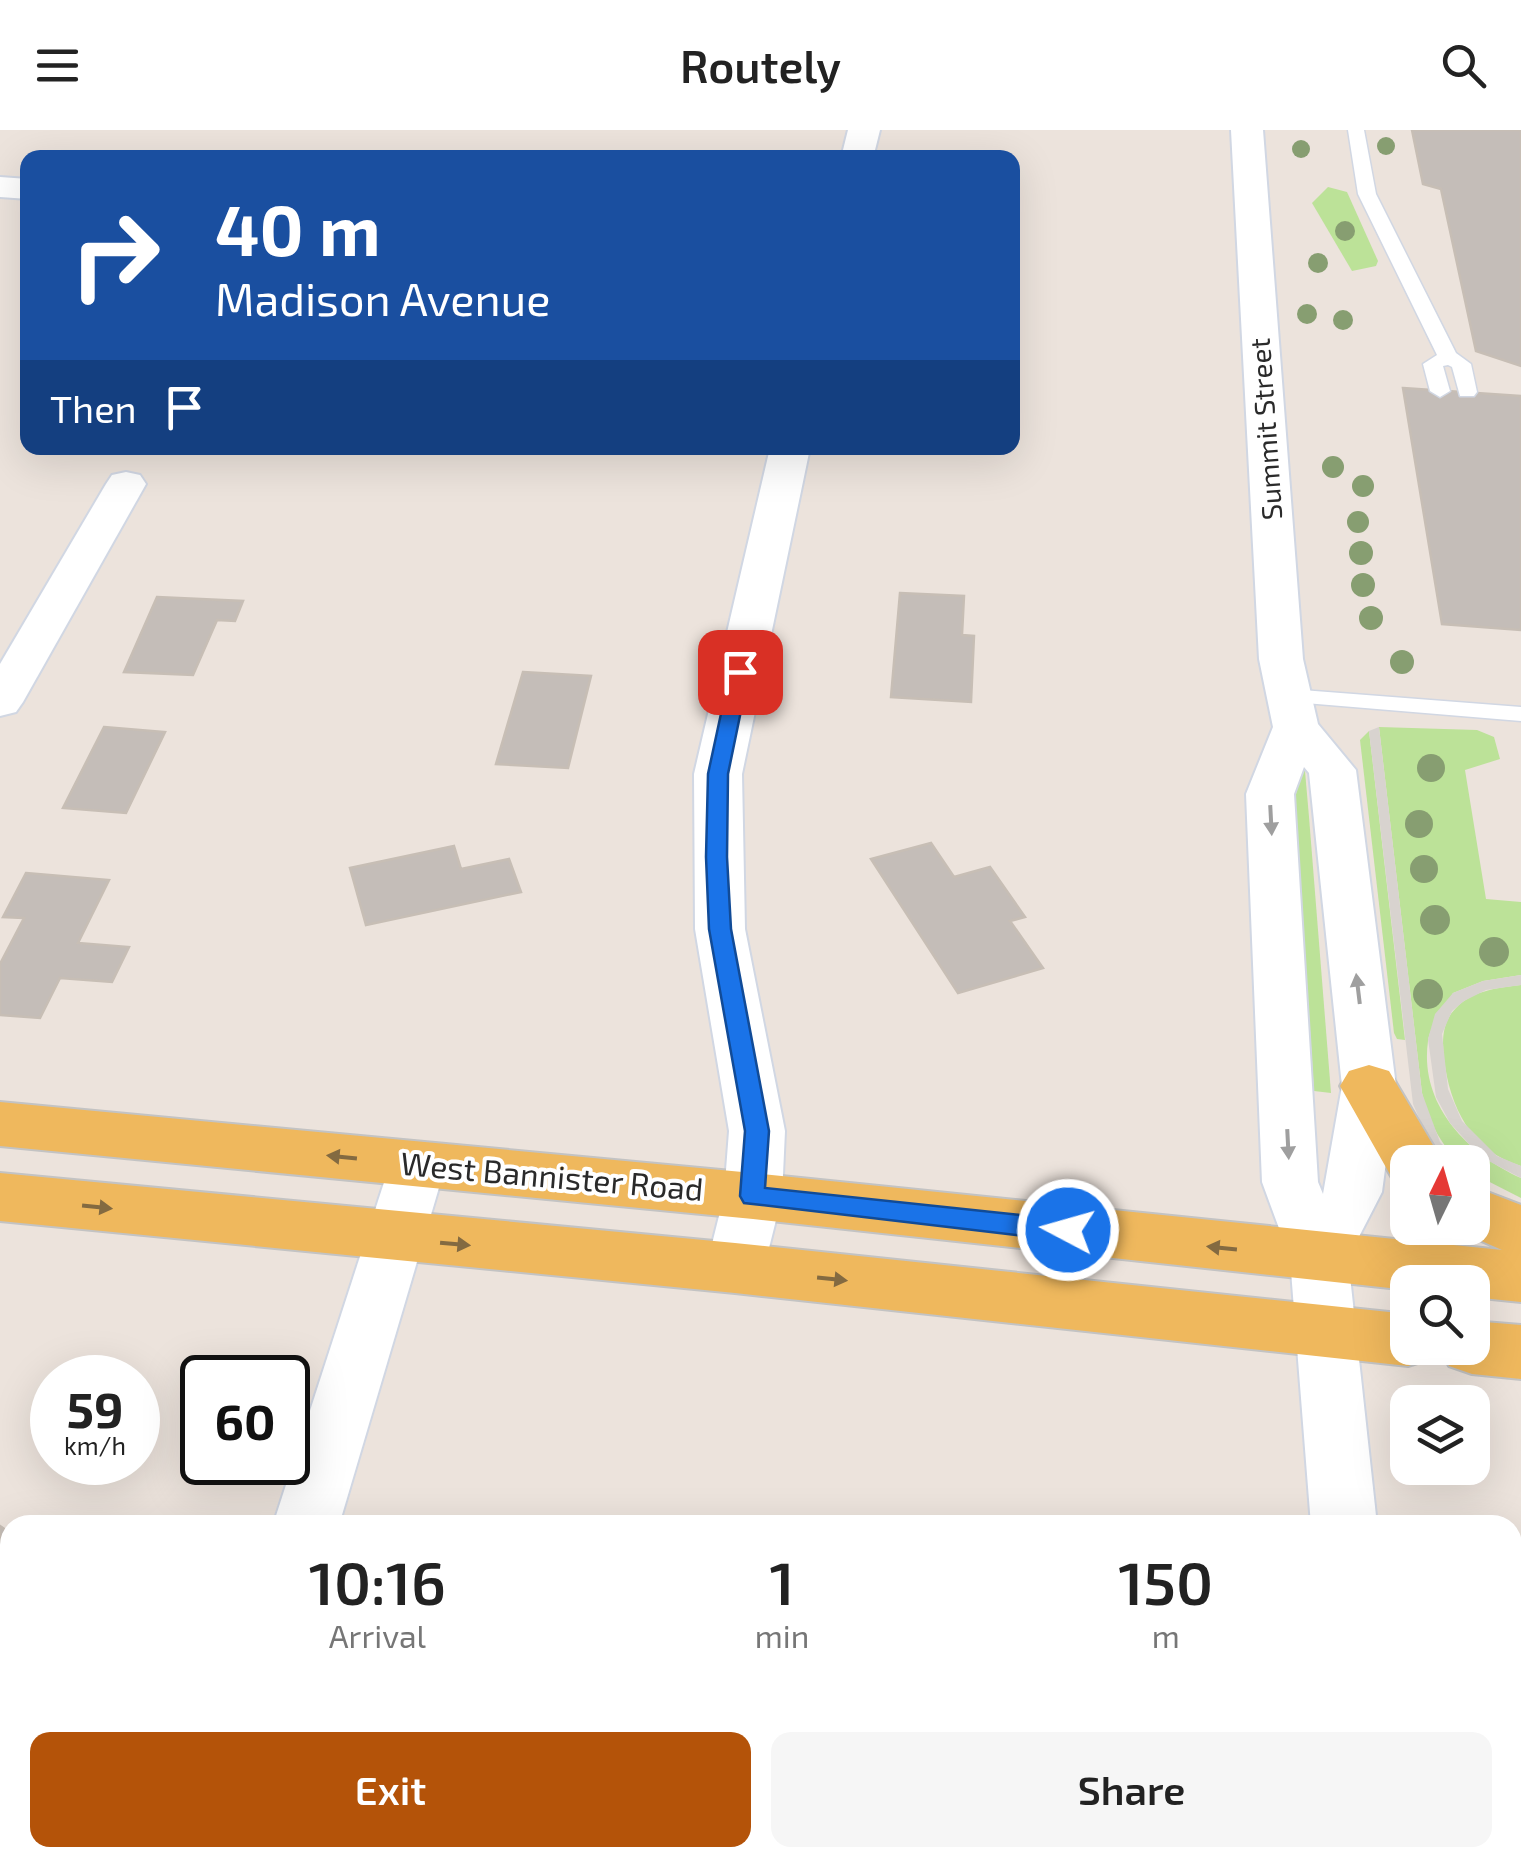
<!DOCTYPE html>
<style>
body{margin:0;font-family:"Exo 2",sans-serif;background:#f6f6f6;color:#222;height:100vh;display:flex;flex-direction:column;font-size:38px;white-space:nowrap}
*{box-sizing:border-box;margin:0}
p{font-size:32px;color:#767676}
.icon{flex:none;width:55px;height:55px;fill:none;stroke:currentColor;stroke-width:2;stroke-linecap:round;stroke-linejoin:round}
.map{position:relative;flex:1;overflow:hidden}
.panel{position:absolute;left:0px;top:1385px;width:1522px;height:352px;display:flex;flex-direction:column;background:#fff;border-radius:30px 30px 0 0;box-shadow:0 10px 40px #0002}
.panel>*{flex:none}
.top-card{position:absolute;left:20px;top:20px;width:1000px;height:305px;border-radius:20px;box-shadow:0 10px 40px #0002;background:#1a4fa0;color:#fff;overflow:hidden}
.needle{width:65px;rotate:5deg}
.controls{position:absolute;left:1390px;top:1015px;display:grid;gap:20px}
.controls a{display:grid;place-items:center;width:100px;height:100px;border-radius:20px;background:#fff;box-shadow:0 10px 40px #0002;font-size:50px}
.speed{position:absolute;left:30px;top:1225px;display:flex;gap:20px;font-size:50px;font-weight:700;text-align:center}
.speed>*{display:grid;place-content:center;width:130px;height:130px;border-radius:50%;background:#fff;box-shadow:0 10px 40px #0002;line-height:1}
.speed small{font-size:25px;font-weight:400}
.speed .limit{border:5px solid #111;border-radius:15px;background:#fff;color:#111}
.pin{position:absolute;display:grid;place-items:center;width:85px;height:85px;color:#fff;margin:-42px;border-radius:20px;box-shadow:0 5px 15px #0006}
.me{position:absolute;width:110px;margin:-55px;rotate:276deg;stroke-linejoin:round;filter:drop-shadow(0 0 8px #0008)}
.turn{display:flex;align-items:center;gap:35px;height:210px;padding:0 30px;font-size:45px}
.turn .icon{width:130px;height:130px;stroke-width:2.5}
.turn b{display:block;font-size:70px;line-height:85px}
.then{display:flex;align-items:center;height:95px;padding:0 30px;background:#0003;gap:20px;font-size:38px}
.eta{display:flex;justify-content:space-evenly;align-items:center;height:170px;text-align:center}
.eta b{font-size:60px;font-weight:600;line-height:70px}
.primary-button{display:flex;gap:20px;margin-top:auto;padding:20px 30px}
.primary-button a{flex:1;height:115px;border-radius:20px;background:#b45309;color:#fff;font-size:40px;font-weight:600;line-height:115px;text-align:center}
.primary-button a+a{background:#f6f6f6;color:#222}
header{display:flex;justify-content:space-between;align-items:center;height:130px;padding:0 30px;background:#fff;font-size:45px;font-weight:600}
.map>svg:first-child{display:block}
.green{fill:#bce298}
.plaza{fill:#d8d3cf}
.building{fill:#c4bdb8;stroke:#c7beb5;stroke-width:2.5}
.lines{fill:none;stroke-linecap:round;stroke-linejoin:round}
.lane-casing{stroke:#d1d7e3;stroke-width:3}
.street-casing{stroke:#d1d7e3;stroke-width:4}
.primary-casing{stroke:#c3c3c3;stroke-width:4}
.lane{fill:#fff;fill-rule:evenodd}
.street{fill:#fff;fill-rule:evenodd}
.primary{fill:#efb85d;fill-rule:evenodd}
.tree{fill:#879e71}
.oneway{fill:#9f9f9f}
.oneway2{fill:#836a41}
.route{fill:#1a73e8;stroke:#114b97;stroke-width:2.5}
.labels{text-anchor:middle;stroke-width:8;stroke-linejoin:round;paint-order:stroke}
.far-street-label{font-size:28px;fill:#2a2a2a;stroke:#fff}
.street-label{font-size:32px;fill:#2a2a2a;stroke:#fff}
</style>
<header><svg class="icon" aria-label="menu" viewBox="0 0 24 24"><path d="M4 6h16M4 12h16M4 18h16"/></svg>Routely<svg class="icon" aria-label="search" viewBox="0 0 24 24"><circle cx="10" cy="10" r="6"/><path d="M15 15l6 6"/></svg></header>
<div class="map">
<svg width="1521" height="1737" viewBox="0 0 1521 1737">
<rect width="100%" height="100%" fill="#ece3dc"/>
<g class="green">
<path d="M1328 57 1347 62 1378 131 1376 136 1352 141 1312 73Z"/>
<path d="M1379 597 1477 600 1494 607 1500 629 1465 640 1486 769 1521 772V845L1483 851 1453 863C1445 876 1430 896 1428 911 1419 975 1468 1024 1521 1048V1068L1474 1044 1472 1032H1459C1439 1012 1429 991 1422 963Z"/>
<path d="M1369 601 1405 910 1397 909 1394 903 1360 610Z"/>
<path d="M1301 638 1305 641 1309 687 1331 963 1314 961 1295 669Z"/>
<path d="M1521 855V1036C1471 1021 1450 977 1444 929 1442 910 1442 892 1456 878 1473 860 1498 858 1521 855Z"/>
</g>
<g class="plaza">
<path d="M1379 597 1422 963 1440 1012 1459 1032H1443L1434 1023 1413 974 1369 601Z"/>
<path d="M1521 845V855L1486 860 1464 871 1452 881 1442 904 1448 959 1462 991 1497 1026 1521 1036V1048L1481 1027 1450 993 1436 967 1428 909 1435 884 1453 863 1483 851Z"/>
</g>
<g class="building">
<path d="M1412 0H1521V236L1476 221 1441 59 1423 54Z"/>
<path d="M1403 258 1521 266V500L1442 494Z"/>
<path d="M900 463 964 466 962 505 974 506 971 572 891 567Z"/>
<path d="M157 467 243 471 235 491 217 490 193 545 124 542Z"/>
<path d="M523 542 591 546 568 638 496 634Z"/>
<path d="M104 597 165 602 126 683 63 678Z"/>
<path d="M931 713 954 747 990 737 1025 787 1010 791 1043 838 958 863 871 729Z"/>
<path d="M454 716 461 739 509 729 521 762 366 795 350 738Z"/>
<path d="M26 743 109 750 78 813 129 817 112 852 60 848 40 888 0 885V834L24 788 3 787Z"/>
<path d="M0 1396 10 1403V1537L0 1529Z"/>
<path d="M420 1728H436L515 1737H418Z"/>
</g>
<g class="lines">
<defs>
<g id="lane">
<path d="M1348 0H1364L1376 64 1456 223 1471 234 1477 262 1474 266H1460L1452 237 1448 235 1443 236 1450 261 1440 267 1430 261 1423 234 1437 225 1358 64Z"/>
<path d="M1289 559 1521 577V591L1281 571 1277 566 1281 561Z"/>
</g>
<g id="street">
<path d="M848 0H880L873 28H841Z"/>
<path d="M1231 0H1263L1303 529 1318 594 1356 640 1396 956 1382 1062 1348 1128 1377 1395H1311L1290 1128 1262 1052 1246 664 1273 597 1259 529ZM1304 637 1309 643 1342 956 1323 1064 1318 1052 1294 664Z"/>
<path d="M0 47 28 49V69L0 67Z"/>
<path d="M770 318H810L742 644 745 799 785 1001 782 1066 764 1138 756 1155 735 1162 714 1155 706 1138 724 1066 729 1001 695 799 694 644Z"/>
<path d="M126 342 140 345 146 354 23 572 16 582 0 586V534L106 354 112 345Z"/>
<path d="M418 1012 438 1019 446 1034 339 1395H273L390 1034 398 1019Z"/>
<path d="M168 1728H242L239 1737H165Z"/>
<path d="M1336 1728H1409L1410 1737H1336Z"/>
</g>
<g id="primary">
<path d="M1369 935 1389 941 1443 1032H1408V1053L1392 1048 1340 956 1349 941Z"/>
<path d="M0 972 753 1043 1502 1120 1452 1098H1472V1056L1521 1075V1172L1472 1167V1152H1408V1160L753 1089 0 1016Z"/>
<path d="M0 1043 735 1113 1408 1184V1218H1436L1430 1229 1408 1236 735 1163 0 1091Z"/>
<path d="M1472 1191 1521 1195V1249L1472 1244 1449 1236 1440 1218H1472Z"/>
</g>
</defs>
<use href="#lane" class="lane-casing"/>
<use href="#street" class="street-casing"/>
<use href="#primary" class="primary-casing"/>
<use href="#lane" class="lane"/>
<use href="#street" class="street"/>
<use href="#primary" class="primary"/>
</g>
<g class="tree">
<circle cx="1386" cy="16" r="9"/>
<circle cx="1301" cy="19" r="9"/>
<circle cx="1345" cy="101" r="10"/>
<circle cx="1318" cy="133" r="10"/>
<circle cx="1307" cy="184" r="10"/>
<circle cx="1343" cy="190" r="10"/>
<circle cx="1333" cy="337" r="11"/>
<circle cx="1363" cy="356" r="11"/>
<circle cx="1358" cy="392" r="11"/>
<circle cx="1361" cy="423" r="12"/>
<circle cx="1363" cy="455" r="12"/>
<circle cx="1371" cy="488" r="12"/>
<circle cx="1402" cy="532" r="12"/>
<circle cx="1431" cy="638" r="14"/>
<circle cx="1419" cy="694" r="14"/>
<circle cx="1424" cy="739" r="14"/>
<circle cx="1435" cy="790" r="15"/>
<circle cx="1494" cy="822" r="15"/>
<circle cx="1428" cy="864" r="15"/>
</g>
<defs><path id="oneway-solid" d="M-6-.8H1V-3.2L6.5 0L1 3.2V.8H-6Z" transform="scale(2.5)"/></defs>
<g class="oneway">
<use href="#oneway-solid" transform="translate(1271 690) rotate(87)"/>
<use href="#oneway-solid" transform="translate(1358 859) rotate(-97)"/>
<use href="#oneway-solid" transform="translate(1288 1014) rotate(87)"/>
</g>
<g class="oneway2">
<use href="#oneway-solid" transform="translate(342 1027) rotate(-174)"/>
<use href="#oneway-solid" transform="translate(97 1077) rotate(6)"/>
<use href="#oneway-solid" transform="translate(455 1114) rotate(5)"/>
<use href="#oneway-solid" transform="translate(1222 1118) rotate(-174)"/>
<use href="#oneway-solid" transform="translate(832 1149) rotate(6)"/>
</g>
<path class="route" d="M740 537 749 542 728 644 727 727 731 799 769 1001 765 1058 1068 1090 1076 1093 1080 1100 1076 1108 1068 1111 744 1073 740 1066 745 1001 709 799 706 727 708 644 730 542Z"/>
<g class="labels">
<g class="far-street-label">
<text transform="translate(1266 299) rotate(-94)" y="10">Summit Street</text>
</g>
<g class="street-label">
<text transform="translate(552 1047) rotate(5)" y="11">West Bannister Road</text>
</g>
</g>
</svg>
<div class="controls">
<a><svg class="needle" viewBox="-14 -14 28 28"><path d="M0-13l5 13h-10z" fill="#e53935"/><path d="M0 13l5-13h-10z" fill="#767676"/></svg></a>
<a><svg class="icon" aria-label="search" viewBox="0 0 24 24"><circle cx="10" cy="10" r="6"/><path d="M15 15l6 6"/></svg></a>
<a><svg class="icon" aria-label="layers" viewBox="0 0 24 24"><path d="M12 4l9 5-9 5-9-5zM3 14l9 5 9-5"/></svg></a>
</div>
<div class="speed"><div>59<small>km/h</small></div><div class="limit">60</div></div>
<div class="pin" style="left:740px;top:542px;background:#d93025"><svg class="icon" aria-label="arrive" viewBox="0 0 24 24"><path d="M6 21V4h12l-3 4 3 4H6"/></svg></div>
<svg class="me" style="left:1068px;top:1100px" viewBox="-20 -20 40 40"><circle r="17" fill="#1a73e8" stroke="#fff" stroke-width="3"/><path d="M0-11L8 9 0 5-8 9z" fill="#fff"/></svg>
<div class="top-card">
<div class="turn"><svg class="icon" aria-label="right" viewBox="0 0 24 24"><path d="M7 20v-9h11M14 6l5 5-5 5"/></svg><div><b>40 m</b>Madison Avenue</div></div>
<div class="then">Then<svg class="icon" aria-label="arrive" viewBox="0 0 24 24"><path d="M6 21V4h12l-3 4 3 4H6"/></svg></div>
</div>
<section class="panel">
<div class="eta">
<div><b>10:16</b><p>Arrival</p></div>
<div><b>1</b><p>min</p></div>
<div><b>150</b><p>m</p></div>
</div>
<div class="primary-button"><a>Exit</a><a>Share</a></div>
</section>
</div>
